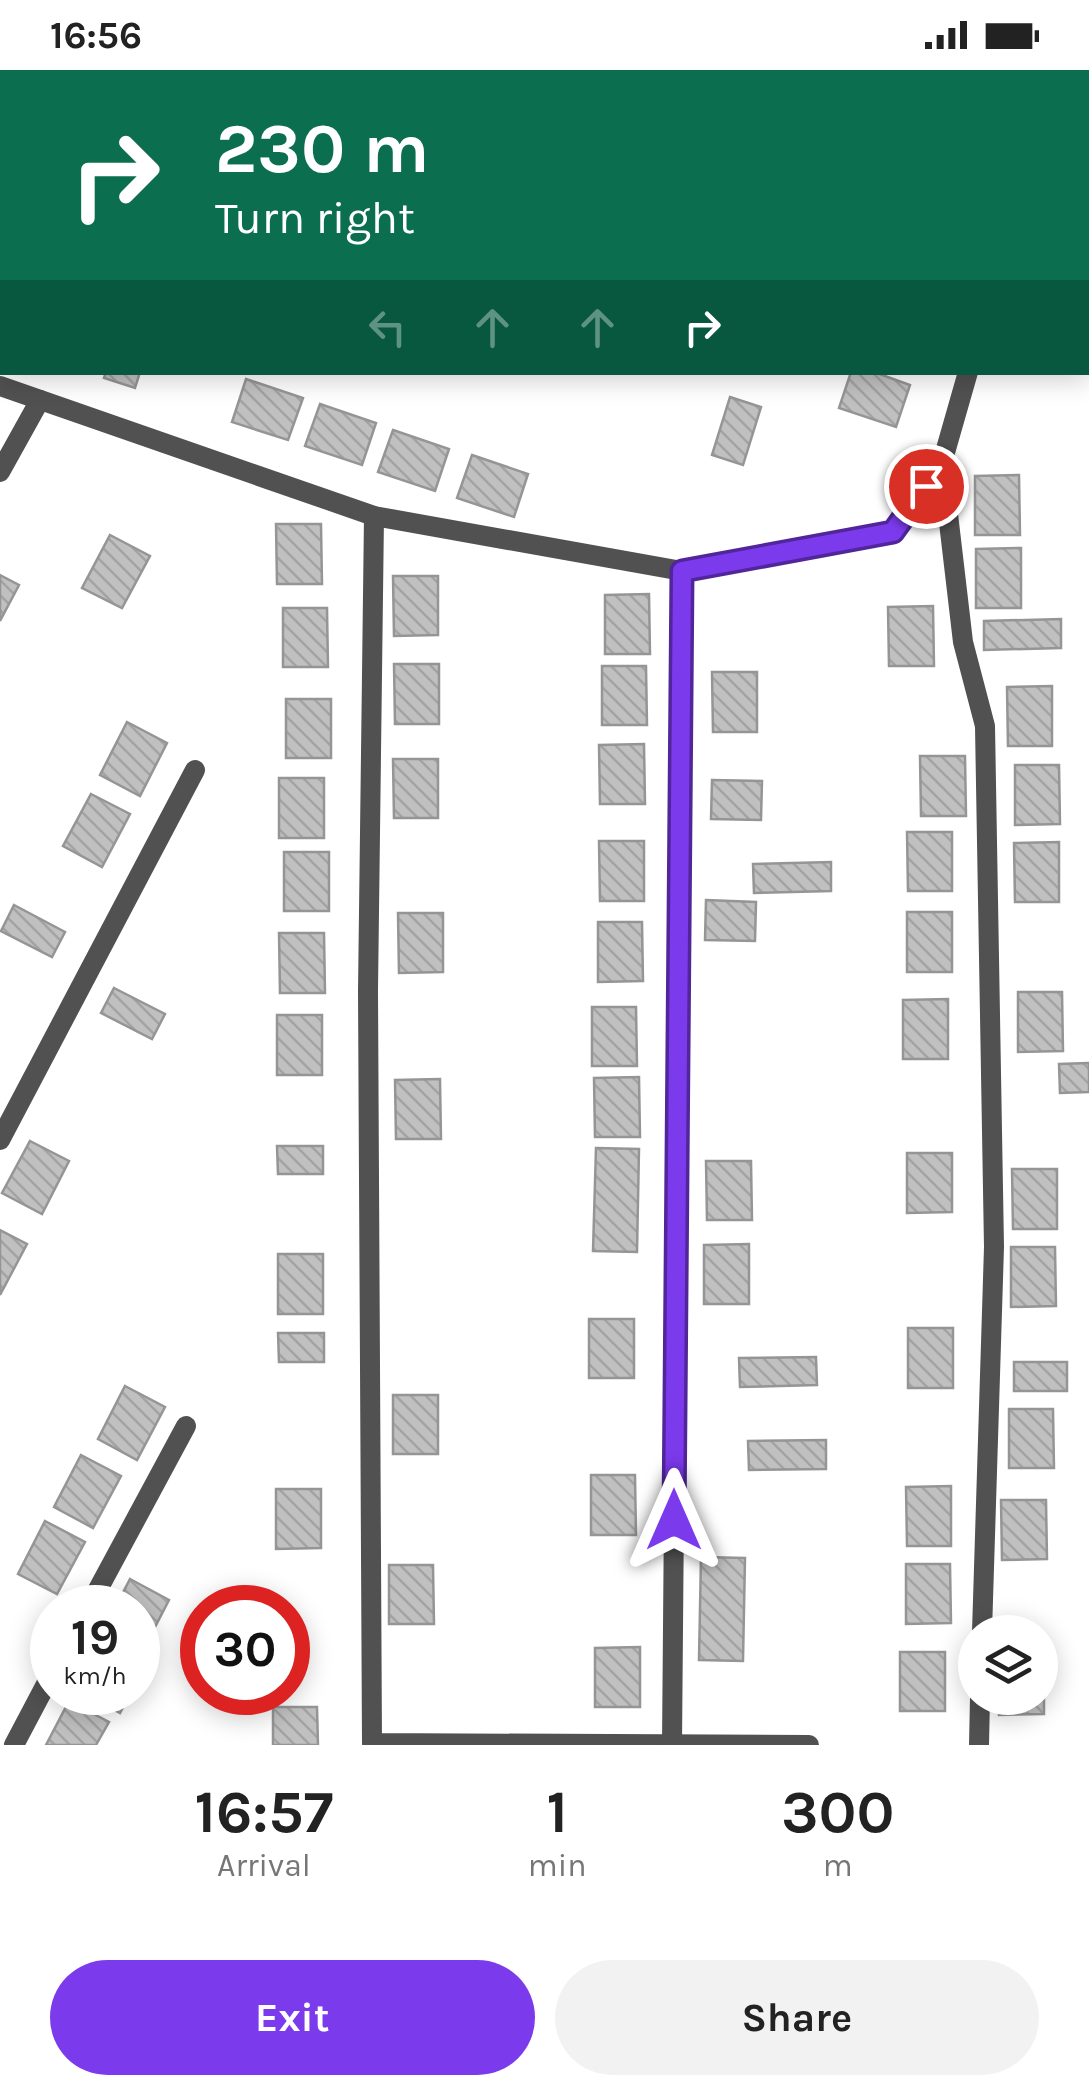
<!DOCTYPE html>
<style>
body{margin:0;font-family:Karla,sans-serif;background:#f2f2f2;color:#222;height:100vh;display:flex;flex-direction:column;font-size:38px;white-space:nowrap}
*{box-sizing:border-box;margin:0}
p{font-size:32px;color:#767676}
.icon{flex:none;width:55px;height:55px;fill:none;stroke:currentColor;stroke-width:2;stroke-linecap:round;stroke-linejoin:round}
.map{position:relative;height:1675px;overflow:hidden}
.drawer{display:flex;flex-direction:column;background:#fff;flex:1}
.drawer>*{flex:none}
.hud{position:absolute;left:0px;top:0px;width:1090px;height:305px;box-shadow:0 5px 25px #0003;background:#0b6e4f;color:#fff;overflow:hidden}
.tools{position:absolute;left:958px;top:1545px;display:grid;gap:20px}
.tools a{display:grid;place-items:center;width:100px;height:100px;border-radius:50%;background:#fff;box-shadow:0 5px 25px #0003;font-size:50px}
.speed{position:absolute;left:30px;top:1515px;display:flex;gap:20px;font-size:50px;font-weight:700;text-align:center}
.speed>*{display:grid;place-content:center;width:130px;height:130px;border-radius:50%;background:#fff;box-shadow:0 5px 25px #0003;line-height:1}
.speed small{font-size:25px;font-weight:400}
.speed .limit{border:15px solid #d22;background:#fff;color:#111}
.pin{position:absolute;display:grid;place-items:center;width:85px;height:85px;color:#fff;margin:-42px;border:5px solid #fff;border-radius:50%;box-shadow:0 2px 10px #0007}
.me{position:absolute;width:110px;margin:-55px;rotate:0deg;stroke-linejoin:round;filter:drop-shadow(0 0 8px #0008)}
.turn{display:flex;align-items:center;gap:35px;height:210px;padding:0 50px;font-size:45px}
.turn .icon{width:130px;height:130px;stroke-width:2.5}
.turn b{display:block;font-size:70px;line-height:85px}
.lanes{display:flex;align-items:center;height:95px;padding:0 50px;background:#0003;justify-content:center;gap:50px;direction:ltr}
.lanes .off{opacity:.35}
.eta{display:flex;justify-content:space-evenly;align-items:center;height:170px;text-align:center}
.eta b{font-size:60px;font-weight:700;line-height:70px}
.cta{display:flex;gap:20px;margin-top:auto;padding:20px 50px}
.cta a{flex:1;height:115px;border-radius:60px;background:#7c3aed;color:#fff;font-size:40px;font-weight:700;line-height:115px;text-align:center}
.cta a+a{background:#f2f2f2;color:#222}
.status{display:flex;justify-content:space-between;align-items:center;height:70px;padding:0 50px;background:#fff;direction:ltr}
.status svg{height:28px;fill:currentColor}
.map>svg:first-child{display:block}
.building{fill:url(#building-back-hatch);stroke:#959595;stroke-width:2.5}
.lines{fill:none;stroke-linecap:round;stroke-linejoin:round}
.street{stroke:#515151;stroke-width:20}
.route-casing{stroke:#51269a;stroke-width:25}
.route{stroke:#7c3aed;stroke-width:18}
</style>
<div class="status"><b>16:56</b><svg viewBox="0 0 49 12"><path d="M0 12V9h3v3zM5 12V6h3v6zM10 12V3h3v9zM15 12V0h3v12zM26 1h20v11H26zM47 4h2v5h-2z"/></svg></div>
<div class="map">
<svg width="1089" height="1675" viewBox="0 0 1089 1675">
<defs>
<pattern id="building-back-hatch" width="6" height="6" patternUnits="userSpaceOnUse" patternTransform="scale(2.5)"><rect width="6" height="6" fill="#c0c0c0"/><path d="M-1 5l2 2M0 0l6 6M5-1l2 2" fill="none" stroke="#a3a3a3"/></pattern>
</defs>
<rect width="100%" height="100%" fill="#fff"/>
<g class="building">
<path d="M186 0H249L186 2Z"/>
<path d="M866 0H929L866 2Z"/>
<path d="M106 302H140L135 318 104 308Z"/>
<path d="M851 302H874L910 315 896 357 839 338Z"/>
<path d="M246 309 303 328 288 370 232 352Z"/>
<path d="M730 327 761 337 743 395 712 385Z"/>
<path d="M320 334 376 353 362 395 305 376Z"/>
<path d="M393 360 449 379 435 421 378 402Z"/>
<path d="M472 385 528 404 514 447 457 428Z"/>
<path d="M1019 405 1020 465H975V406Z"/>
<path d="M276 454H321L322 514H277Z"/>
<path d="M110 465 150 486 122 538 82 518Z"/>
<path d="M1021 478V538H976V479Z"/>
<path d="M0 505 19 515 0 551Z"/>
<path d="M393 506H438V565L394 566Z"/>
<path d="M649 524 650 584H605V525Z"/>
<path d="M933 536 934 596H889L888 537Z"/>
<path d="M283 538H327L328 597H283Z"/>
<path d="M1061 549V578L984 580V551Z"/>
<path d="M394 594H439V654H395Z"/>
<path d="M602 596H646L647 655H602Z"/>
<path d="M712 602H757V662H713Z"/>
<path d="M1052 616V676H1008L1007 617Z"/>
<rect x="286" y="629" width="45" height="59"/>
<path d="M127 652 167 673 140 726 100 705Z"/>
<path d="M644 674 645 734H600L599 675Z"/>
<path d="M920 686H965L966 746H921Z"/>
<path d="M393 689H438V748H394Z"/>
<path d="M1015 695H1059L1060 754 1015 755Z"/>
<rect x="279" y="708" width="45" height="60"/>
<path d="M712 710 762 711 761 750 711 749Z"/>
<path d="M91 724 130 744 102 797 63 776Z"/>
<path d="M907 762H952V821H908Z"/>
<path d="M599 771H644V831H600Z"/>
<path d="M1059 772V832H1015L1014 773Z"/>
<rect x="284" y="782" width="45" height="59"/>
<path d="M831 792V821L754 823 753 794Z"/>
<path d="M706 830 756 832 755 871 705 870Z"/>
<path d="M14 835 65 862 52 887 1 861Z"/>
<rect x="907" y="842" width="45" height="60"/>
<path d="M398 843H443V902L399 903Z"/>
<path d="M598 852H642L643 911 598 912Z"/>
<path d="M279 863H324L325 923H280Z"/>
<path d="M114 918 165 944 152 969 101 943Z"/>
<path d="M1018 922H1062L1063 981 1018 982Z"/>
<path d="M948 929V989H903V930Z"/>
<path d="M592 937H636L637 996H592Z"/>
<rect x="277" y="945" width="45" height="60"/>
<path d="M1089 993V1022L1060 1023 1059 994Z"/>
<path d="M639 1007 640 1067H595L594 1008Z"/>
<path d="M440 1009 441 1069H396L395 1010Z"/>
<path d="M30 1071 69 1091 42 1144 2 1123Z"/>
<path d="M277 1076H323V1104H278Z"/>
<path d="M596 1078 639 1079 637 1182 593 1181Z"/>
<path d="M907 1083H952V1142L907 1143Z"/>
<path d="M706 1091H751L752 1150H707Z"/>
<path d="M1012 1099H1057V1159H1013Z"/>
<path d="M0 1160 27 1174 0 1225Z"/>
<path d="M749 1174V1234H704V1175Z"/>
<path d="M1011 1177H1055L1056 1236 1011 1237Z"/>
<rect x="278" y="1184" width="45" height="60"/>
<rect x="589" y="1249" width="45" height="59"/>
<rect x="908" y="1258" width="45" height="60"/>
<path d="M278 1263H324V1292H279Z"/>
<path d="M816 1287 817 1315 740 1317 739 1288Z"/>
<rect x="1014" y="1292" width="53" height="29"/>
<path d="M125 1316 165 1337 137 1390 98 1369Z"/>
<rect x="393" y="1325" width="45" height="59"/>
<path d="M1009 1339H1053L1054 1398H1009Z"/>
<path d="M826 1370V1399L749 1400 748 1371Z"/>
<path d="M81 1385 121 1406 93 1458 54 1437Z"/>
<path d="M591 1405H635L636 1465H591Z"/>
<path d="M951 1416V1476H907L906 1417Z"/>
<path d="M276 1419H321V1478L276 1479Z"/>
<path d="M1001 1430H1046L1047 1489 1002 1490Z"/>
<path d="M45 1451 85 1472 57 1524 18 1504Z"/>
<path d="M701 1487 745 1488 743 1591 699 1590Z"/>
<path d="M906 1494H950L951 1553 906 1554Z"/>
<path d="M389 1495H433L434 1554H389Z"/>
<path d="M130 1509 169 1530 142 1582 138 1580V1538H115Z"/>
<path d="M640 1577V1637H595V1578Z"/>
<rect x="900" y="1582" width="45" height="59"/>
<path d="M1040 1585H1044V1644L999 1645V1628H1040Z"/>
<path d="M81 1622H131L120 1643Z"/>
<path d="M69 1631 109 1652 96 1675H46Z"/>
<path d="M273 1637H317L318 1675H273Z"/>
</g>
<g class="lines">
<g class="street">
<path d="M38 0 46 2"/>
<path d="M1055 2 1056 0"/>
<path d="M1088 258H1089"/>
<path d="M0 316 374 446 682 501 893 462 942 393 968 302"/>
<path d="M942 393 963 572 985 656 994 1177 982 1562"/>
<path d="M0 402 40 330"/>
<path d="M374 446 368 921 372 1673 809 1675"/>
<path d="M0 1070 195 700"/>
<path d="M88 1538 186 1356"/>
<path d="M14 1675 52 1603"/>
<path d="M672 1675 682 501"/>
<path d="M979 1675 980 1628"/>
</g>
</g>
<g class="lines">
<defs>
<path id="route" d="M674 1450 682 501 893 462 926 416"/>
</defs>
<use href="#route" class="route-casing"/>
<use href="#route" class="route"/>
</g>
</svg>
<div class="tools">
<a><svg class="icon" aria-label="layers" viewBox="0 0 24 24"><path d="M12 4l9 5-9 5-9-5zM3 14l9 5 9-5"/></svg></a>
</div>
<div class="speed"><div>19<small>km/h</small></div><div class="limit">30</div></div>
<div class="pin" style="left:926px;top:416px;background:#d93025"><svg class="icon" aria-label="arrive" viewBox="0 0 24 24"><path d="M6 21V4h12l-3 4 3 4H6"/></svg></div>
<svg class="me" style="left:674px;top:1450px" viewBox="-20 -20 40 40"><path d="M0-17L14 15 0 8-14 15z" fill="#7c3aed" stroke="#fff" stroke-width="4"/></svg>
<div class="hud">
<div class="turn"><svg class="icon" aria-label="right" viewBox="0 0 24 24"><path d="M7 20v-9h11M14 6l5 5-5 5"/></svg><div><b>230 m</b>Turn right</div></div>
<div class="lanes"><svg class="icon off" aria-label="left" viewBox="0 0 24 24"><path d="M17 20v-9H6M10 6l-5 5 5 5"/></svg><svg class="icon off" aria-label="ahead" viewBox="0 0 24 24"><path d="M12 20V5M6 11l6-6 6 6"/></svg><svg class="icon off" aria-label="ahead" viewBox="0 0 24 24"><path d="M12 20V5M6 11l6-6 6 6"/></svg><svg class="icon" aria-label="right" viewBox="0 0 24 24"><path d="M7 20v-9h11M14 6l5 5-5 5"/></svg></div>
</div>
</div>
<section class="drawer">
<div class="eta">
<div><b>16:57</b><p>Arrival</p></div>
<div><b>1</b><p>min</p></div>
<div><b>300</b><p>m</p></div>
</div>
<div class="cta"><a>Exit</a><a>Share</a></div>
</section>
